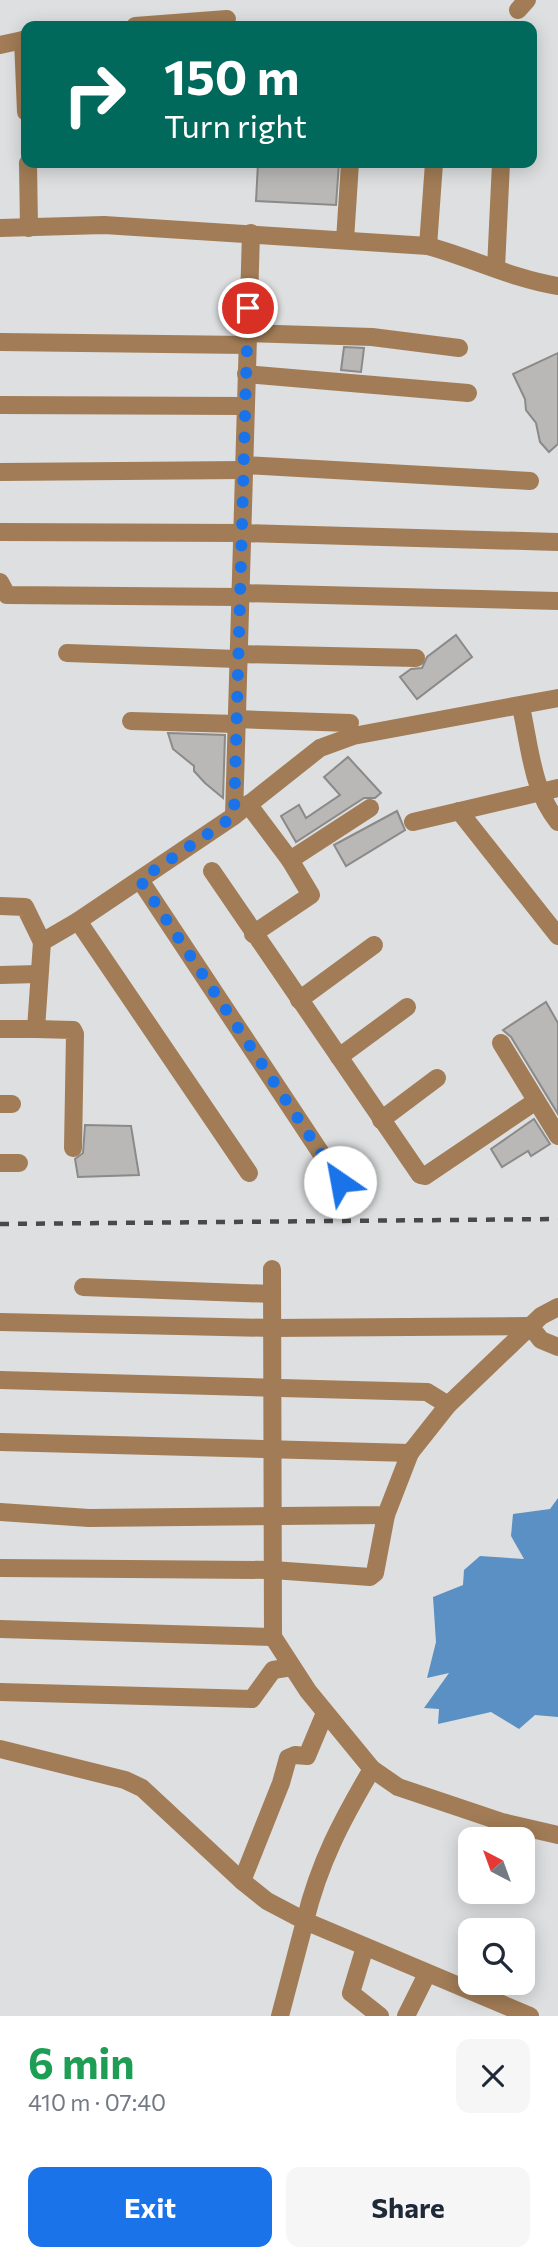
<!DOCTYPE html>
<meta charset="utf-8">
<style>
body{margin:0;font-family:Commissioner,sans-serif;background:#f6f6f7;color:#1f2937;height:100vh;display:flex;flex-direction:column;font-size:26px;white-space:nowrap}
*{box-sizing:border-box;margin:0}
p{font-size:23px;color:#747a83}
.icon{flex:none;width:38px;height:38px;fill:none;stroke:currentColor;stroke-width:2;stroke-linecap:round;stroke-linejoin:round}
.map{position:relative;height:2016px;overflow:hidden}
.details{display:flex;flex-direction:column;background:#fff;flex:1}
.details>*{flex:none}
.banner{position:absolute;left:21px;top:21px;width:516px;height:147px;border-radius:14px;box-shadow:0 4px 18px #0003;background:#00695c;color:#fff;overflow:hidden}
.needle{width:46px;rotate:319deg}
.fabs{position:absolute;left:458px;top:1827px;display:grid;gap:14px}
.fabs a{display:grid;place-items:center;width:77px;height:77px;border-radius:14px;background:#fff;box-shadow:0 4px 18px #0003;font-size:35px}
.pin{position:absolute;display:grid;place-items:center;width:60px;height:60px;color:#fff;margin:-30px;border:4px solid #fff;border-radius:50%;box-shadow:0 2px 7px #0007}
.me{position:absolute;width:77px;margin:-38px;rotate:327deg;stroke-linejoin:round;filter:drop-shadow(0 0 5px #0008)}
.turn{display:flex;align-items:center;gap:24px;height:147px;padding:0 28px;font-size:32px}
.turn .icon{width:91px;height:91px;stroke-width:2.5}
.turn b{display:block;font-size:49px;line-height:60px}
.round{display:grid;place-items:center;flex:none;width:74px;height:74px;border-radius:14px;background:#f6f6f7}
.headline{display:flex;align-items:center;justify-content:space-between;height:119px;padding:0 28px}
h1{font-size:42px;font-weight:700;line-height:52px;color:#1e9e55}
.button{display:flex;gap:14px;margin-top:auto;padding:14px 28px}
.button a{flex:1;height:80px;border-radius:14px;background:#1a73e8;color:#fff;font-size:28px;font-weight:700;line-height:80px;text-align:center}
.button a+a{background:#f6f6f7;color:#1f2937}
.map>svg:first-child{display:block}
.water{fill:#5a90c3}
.building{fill:#b9b8b7;stroke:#8b8a89;stroke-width:2}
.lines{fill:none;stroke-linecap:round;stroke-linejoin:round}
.minor{stroke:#a17c56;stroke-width:18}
.rail{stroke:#484949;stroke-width:4.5;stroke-dasharray:9 9;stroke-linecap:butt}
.route{stroke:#1a73e8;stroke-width:12;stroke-dasharray:0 21.6}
</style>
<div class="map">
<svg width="558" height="2016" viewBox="0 0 558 2016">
<rect width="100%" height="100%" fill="#dedfe0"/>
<path class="water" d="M558 1498V1717L535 1715 519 1729 491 1712 438 1724 439 1709 424 1708 449 1673 427 1678 436 1642 433 1597 463 1585 464 1570 480 1556 524 1559 511 1536 513 1514 550 1509Z"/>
<g class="building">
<path d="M258 163H339L336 205 256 201Z"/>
<path d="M344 347 364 348 361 372 341 370Z"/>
<path d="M558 353V444L549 452 540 442 536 423 526 410 525 399 513 374Z"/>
<path d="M456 635 472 657 417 699 400 677 411 669 422 668 427 657Z"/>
<path d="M168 733 225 735 223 798 205 783 194 771V766L173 749Z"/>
<path d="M348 757 381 793 375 798H364L296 842 281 816 299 805 306 818 340 795 324 777Z"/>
<path d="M397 811 405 830 346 866 334 845Z"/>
<path d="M546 1002 558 1023V1114L511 1037 503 1030Z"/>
<path d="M534 1119 550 1144 531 1156 528 1151 502 1167 491 1149Z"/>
<path d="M85 1125 131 1126 139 1175 78 1177 75 1159 83 1153Z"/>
</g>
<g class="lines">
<g class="minor">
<path d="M518 10 527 0"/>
<path d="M135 26 227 19"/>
<path d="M26 39 23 40 26 112"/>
<path d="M0 45 23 40"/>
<path d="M28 163 29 228"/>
<path d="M0 228 104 225 428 246C472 258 513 279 558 286"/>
<path d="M345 240 350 163"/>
<path d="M428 246 434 163"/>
<path d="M496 268 501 163"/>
<path d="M248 333 372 337 459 348"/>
<path d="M0 342 247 345"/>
<path d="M246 374 468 393"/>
<path d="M0 405 245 406"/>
<path d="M244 465 530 481"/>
<path d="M0 472 244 470"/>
<path d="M0 532 241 533 558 542"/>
<path d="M0 582 7 595 239 597"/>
<path d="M240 593 558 601"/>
<path d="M67 653 237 659"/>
<path d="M238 654 416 658"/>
<path d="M521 707C530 747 532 790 558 822"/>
<path d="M236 719 350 723"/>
<path d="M131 721 236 724"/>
<path d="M248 804 290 860 370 808"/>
<path d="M459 811 558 936"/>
<path d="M234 816 251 233"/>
<path d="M413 822 558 788"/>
<path d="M212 871 420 1175 425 1176 536 1101"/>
<path d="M140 880 340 1182"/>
<path d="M0 906 25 907 42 942"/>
<path d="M78 921 249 1173"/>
<path d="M253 934 311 895 290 860"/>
<path d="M0 975 38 974"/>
<path d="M299 1000 374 945"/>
<path d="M0 1029H36L42 942 78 921 234 816 320 748 353 736 558 698"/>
<path d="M36 1029 73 1030 75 1034 73 1148"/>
<path d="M501 1043 558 1136"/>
<path d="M339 1057 407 1007"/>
<path d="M0 1104H12"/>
<path d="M381 1120 437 1078"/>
<path d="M0 1163H19"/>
<path d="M272 1269 273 1637 308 1691 372 1769 398 1787 502 1822 558 1835"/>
<path d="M83 1287 272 1294"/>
<path d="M0 1322 272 1328 530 1326 541 1340 558 1347"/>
<path d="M0 1380 427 1392 448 1405"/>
<path d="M0 1442 410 1453 448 1405 541 1316 558 1307"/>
<path d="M0 1512 89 1518 386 1515 410 1453"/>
<path d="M0 1568 273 1570 370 1577 375 1573 386 1515"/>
<path d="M0 1629 273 1637"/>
<path d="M0 1692 252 1699 273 1670 292 1667"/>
<path d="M0 1749 125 1780 142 1788 242 1881 267 1901 305 1921 280 2016"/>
<path d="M372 1769C342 1820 319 1863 305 1921L530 2016"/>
<path d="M242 1881 281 1783 288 1758 295 1755 307 1756 325 1713"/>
<path d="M365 1947 351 1993 380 2016"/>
<path d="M406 2016 427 1974"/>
</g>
<path class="rail" d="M0 1224 558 1219"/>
</g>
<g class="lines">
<path class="route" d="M248 308 234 816 140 880 340 1182"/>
</g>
</svg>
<div class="fabs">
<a><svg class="needle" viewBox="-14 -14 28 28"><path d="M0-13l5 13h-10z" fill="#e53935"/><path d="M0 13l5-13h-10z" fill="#747a83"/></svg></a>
<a><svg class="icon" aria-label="search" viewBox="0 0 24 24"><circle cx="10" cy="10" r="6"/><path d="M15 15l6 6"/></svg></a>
</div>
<div class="pin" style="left:248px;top:308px;background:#d93025"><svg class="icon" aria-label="arrive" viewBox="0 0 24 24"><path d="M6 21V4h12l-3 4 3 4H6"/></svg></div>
<svg class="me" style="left:340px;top:1182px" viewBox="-20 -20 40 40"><circle r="19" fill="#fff"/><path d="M0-13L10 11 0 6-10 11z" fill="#1a73e8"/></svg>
<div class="banner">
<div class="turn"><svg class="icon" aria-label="right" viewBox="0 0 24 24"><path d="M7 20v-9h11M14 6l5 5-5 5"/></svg><div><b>150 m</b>Turn right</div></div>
</div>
</div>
<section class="details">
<div class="headline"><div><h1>6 min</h1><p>410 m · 07:40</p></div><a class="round"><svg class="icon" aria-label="close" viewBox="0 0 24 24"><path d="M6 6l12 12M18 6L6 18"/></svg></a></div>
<div class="button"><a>Exit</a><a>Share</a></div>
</section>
